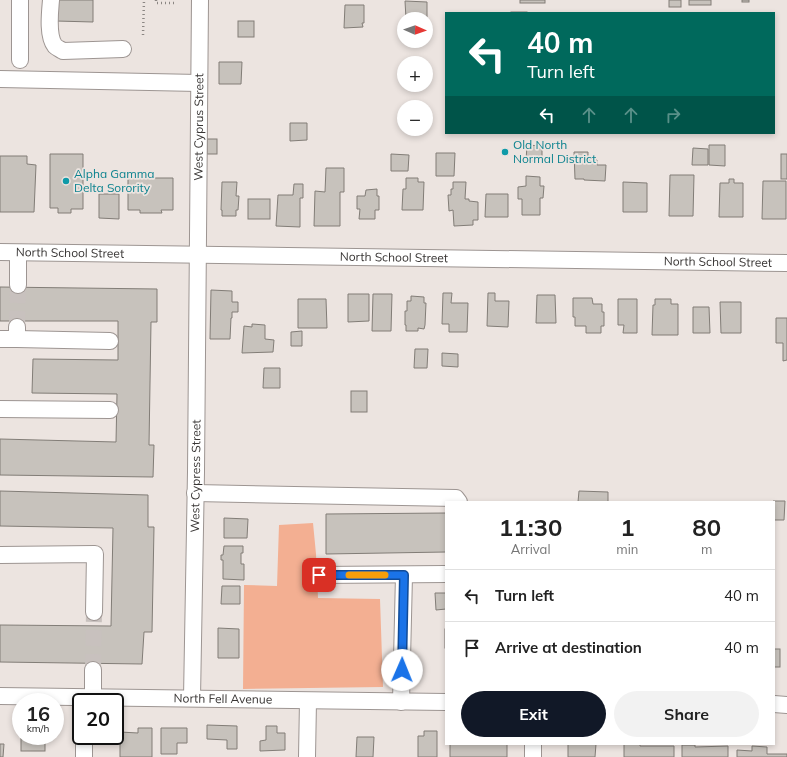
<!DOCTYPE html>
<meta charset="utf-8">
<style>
body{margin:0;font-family:Mulish,sans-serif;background:#f2f2f2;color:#222;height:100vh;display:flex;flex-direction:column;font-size:15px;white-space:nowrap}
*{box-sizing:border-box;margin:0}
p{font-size:13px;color:#767676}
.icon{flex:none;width:22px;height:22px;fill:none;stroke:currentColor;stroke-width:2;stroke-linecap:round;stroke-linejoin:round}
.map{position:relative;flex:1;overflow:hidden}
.panel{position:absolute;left:445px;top:501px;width:330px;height:244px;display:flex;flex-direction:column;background:#fff;border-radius:0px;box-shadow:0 2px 6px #0003}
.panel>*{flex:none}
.hud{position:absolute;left:445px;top:12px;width:330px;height:122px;border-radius:0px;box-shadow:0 2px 6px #0003;background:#00695c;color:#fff;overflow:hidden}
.needle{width:26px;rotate:92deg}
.tools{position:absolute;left:397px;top:12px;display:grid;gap:8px}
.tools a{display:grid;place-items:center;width:36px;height:36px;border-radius:50%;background:#fff;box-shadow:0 2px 6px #0003;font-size:20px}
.speed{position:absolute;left:12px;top:693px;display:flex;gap:8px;font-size:20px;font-weight:700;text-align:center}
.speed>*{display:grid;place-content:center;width:52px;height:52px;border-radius:50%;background:#fff;box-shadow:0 2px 6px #0003;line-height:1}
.speed small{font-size:10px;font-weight:400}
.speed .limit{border:2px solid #111;border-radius:6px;background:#fff;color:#111}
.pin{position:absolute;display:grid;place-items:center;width:34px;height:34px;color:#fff;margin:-17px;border-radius:8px;box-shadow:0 2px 6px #0006}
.me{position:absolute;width:44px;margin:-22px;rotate:1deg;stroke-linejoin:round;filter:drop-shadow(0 0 3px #0008)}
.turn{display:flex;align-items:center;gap:14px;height:84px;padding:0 16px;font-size:18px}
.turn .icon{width:52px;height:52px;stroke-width:2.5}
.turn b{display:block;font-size:28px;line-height:34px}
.lanes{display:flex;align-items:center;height:38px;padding:0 16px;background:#0003;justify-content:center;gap:20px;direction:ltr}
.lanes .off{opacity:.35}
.eta{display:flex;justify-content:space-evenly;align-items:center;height:68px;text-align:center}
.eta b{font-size:24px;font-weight:700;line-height:28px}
.action{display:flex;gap:8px;margin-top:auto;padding:8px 16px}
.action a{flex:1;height:46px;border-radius:24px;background:#111827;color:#fff;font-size:16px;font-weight:700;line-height:46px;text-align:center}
.action a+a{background:#f2f2f2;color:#222}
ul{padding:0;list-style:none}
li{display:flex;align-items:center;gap:12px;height:52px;padding:0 16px;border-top:1px solid #e0e0e0}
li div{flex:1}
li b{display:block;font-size:15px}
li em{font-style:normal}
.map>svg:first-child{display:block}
.green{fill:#f3af92}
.building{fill:#c7c2bc;stroke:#827d77}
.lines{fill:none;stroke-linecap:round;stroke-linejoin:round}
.minor-tunnel{stroke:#c8c1be;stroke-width:16;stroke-dasharray:16 8;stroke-linecap:butt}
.minor-casing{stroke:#9d9592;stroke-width:18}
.path{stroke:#8b8683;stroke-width:2.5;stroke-dasharray:1 3;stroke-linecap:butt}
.minor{stroke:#fff;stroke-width:16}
.route-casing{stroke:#114b97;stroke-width:10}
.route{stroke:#1a73e8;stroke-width:7}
.slow{stroke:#f59e0b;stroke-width:7}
.culture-dot{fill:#0f9aa8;stroke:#ece4e0;stroke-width:1.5}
.labels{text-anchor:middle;stroke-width:3.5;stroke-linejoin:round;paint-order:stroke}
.street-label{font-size:12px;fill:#393635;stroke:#ece4e0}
.culture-label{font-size:12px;fill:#0d838f;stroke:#ece4e0;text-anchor:start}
</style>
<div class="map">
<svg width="787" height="757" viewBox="0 0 787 757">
<rect width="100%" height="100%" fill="#ece4e0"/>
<path class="green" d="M313 523 316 554 318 598 380 599 383 687 243 689 244 585 277 586 279 525Z"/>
<g class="building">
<path d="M56 0H93V22L56 21Z"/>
<rect x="520" y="0" width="25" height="3"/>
<rect x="669" y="0" width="12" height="7"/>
<rect x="689" y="0" width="22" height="5"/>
<rect x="742" y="0" width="7" height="2"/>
<path d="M405 1 427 2V26L426 19H406Z"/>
<path d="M345 5H364V23H362L363 27 344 28Z"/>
<rect x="511" y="12" width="16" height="1"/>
<rect x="238" y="21" width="16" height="16"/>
<path d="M219 62H242L241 84H219Z"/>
<path d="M290 123H307V140L290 141Z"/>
<rect x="207" y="139" width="10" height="15"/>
<path d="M527 145 542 146V161H526Z"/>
<path d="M709 145H725V166L709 165Z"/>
<path d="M693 148 708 149V165H692Z"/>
<path d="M574 152H588V160H597V165H606L605 181 584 180V179H575Z"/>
<path d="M436 153H455L454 176H436Z"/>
<path d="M50 154H83V209H71V213H58V208H50Z"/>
<path d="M391 154 409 155 408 171H391Z"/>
<rect x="781" y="154" width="6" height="25"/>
<path d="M0 156H27V164L36 165 34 212H0Z"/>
<path d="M326 168H344V192H340V226H314L315 191 325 192Z"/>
<path d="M670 175H694L693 216H669Z"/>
<path d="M526 176 540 177V186H544L543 198H540V215H522V199H518V187L526 186Z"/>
<path d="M128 178H173V210H161L162 213H140V210H128Z"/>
<path d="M406 178H418V182H424L423 210H402L403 189H406Z"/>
<path d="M729 179H734V183H743V217H719L720 183H729Z"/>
<path d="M763 181H786V219H762Z"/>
<path d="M222 182H237L236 196H239L238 210H236V216H222V210H221Z"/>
<path d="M453 182H466L465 199H469V201L478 202V220H473V225L454 226 453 210 449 211 448 195H451V189H453Z"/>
<path d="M623 182 647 183V212H623Z"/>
<path d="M294 184H303V198H300V227L276 226 278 195H293Z"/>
<path d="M377 189V196H379V210H375V219H359L360 209H357V196H365L366 190Z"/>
<path d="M99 194H119V219L99 218Z"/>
<path d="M486 194H508V217H485Z"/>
<rect x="248" y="199" width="22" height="20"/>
<path d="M0 287 157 289V322H151L149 445H154L153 477 0 475V439L116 442 117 394 32 393 33 359 118 360V321H0Z"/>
<path d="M211 290 232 291V302H238V312H232V318H231L230 339H210Z"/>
<path d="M443 293H452L451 303H468L467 332H449V324H442Z"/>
<path d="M488 293H495V301H509L508 327 487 326Z"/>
<path d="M348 294H369V321L348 322Z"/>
<path d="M373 294H392L391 331H372Z"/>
<path d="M537 295H555L556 323H536Z"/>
<path d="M411 296 424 297V303H426L425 325 424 329 418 328V331H406V325H405V311H407V301H411Z"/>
<path d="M573 298H592L593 304H602V312H604V326H601V333H586V326H575V317H573Z"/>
<path d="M298 299H326L327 328H298Z"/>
<path d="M618 299H637V333H623L624 325H618Z"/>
<path d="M655 299H671V304H678V335H652L653 305H655Z"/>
<path d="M720 302H741V333H721Z"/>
<path d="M693 307H709L710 333H693Z"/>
<path d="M776 318H787V360L783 361V343H776Z"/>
<path d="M252 324 265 325V339L274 340 273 352 242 353 244 326 252 327Z"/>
<path d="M302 331V346H291V332Z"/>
<path d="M415 349H428L427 368H414Z"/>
<path d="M442 353 458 354V367L442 366Z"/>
<path d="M264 368H280V388H263Z"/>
<rect x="351" y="391" width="16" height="21"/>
<path d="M0 491 148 495V527H154L152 632H144L142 664 0 662V625L111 626 113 528 0 526Z"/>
<path d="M579 491 608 492V502H578Z"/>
<path d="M773 501H785L784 520H774V502Z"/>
<path d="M446 513V552L326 554V514Z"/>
<path d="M224 518 248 519 247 538H224Z"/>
<path d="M224 546H243V553H241V564H244V580L223 579V560H221V555H223Z"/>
<path d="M222 586H240V604H221Z"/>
<path d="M435 593H446V609L436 610Z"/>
<path d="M218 628 239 629V658H218Z"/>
<rect x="445" y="629" width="1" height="19"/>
<rect x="774" y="649" width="6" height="18"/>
<path d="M207 725 237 726V749H227V740L207 739Z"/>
<path d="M266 726H277V733H285V750L260 751V741L266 740Z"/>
<path d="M138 728H152V757H120V732L138 733Z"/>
<path d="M161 728H187V743H177V754H161Z"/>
<path d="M424 731H437V757H418V736H424Z"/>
<rect x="21" y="736" width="24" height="15"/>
<path d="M357 737H374L373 757H356Z"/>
<path d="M0 744H4L3 757H0Z"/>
<rect x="450" y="744" width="57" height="13"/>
<path d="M568 744H596L595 757H568Z"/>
<path d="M624 744H640V746H674V757H624Z"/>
<path d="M682 745H695V747L728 746V757H682Z"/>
<path d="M752 746 767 747V754H787V757H737V750L752 751Z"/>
</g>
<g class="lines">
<g class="minor-tunnel">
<path d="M17 327 18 285"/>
<path d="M93 670 94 612"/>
</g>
<defs>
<g id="minor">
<path d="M51 0C50 12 47 36 55 46 57 48 60 49 63 51L123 49"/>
<path d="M20 60V0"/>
<path d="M0 79 199 83"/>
<path id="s1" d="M0 252 787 263"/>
<path d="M18 285V253"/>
<path d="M0 339H17V327"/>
<path d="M17 339 110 341"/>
<path d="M0 409 110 410"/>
<path d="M195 493 456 498 459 502"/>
<path d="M0 555 95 554 94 612"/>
<path d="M319 575 446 574"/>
<path id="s2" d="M0 696 446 702"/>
<path d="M93 697V670"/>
<path id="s3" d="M192 698 196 472 200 0"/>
<path d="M401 702 404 575"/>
<path d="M774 704 787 705"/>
<path d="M84 757V736"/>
<path d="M307 757 308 701"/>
<path d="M533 757V744"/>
</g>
</defs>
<use href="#minor" class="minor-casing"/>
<g class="path">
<path d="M156 0V3H174"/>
<path d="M143 35 144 0"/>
</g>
<use href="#minor" class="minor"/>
</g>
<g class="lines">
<defs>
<path id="route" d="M319 575H404L402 670"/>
</defs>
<use href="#route" class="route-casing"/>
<use href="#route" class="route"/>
<path class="slow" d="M349 575H385"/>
</g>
<g class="culture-dot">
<circle cx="505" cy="152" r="4"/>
<circle cx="66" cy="181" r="4"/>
</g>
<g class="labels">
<g class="street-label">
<text dy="4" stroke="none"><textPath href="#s3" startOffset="571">West Cyprus Street</textPath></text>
<text dy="4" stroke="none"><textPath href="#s1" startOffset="70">North School Street</textPath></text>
<text dy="4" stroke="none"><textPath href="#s1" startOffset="394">North School Street</textPath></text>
<text dy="4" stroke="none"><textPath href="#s1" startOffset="718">North School Street</textPath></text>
<text dy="4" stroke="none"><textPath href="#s3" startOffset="222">West Cypress Street</textPath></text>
<text dy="4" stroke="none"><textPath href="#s2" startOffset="223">North Fell Avenue</textPath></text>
</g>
<g class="culture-label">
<text x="513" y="149">Old North<tspan x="513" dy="14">Normal District</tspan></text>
<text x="74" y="178">Alpha Gamma<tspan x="74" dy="14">Delta Sorority</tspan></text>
</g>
</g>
</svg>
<div class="tools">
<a><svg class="needle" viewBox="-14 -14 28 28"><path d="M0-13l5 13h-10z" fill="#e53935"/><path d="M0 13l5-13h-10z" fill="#767676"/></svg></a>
<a>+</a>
<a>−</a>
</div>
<div class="speed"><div>16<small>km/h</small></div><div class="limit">20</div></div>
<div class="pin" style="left:319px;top:575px;background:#d93025"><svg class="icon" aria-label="arrive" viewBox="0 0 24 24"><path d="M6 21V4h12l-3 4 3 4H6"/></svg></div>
<svg class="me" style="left:402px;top:670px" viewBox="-20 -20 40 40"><circle r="19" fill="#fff"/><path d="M0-13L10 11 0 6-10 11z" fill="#1a73e8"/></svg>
<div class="hud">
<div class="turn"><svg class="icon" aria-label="left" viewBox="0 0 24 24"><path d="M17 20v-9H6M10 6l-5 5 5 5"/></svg><div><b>40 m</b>Turn left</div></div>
<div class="lanes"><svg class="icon" aria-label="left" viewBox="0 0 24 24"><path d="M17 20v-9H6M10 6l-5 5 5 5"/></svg><svg class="icon off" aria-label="ahead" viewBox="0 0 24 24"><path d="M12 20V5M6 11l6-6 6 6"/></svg><svg class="icon off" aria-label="ahead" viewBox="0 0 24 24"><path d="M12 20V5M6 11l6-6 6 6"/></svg><svg class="icon off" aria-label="right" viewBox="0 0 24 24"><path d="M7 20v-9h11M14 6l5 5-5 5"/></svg></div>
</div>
<section class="panel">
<div class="eta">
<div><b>11:30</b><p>Arrival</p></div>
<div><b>1</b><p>min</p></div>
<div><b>80</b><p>m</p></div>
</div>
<ul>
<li><svg class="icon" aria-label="left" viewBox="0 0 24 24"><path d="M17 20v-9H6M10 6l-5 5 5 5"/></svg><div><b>Turn left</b></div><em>40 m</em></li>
<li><svg class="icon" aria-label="arrive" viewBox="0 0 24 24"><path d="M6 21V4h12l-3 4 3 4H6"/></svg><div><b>Arrive at destination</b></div><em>40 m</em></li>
</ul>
<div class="action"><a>Exit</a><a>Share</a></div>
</section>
</div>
